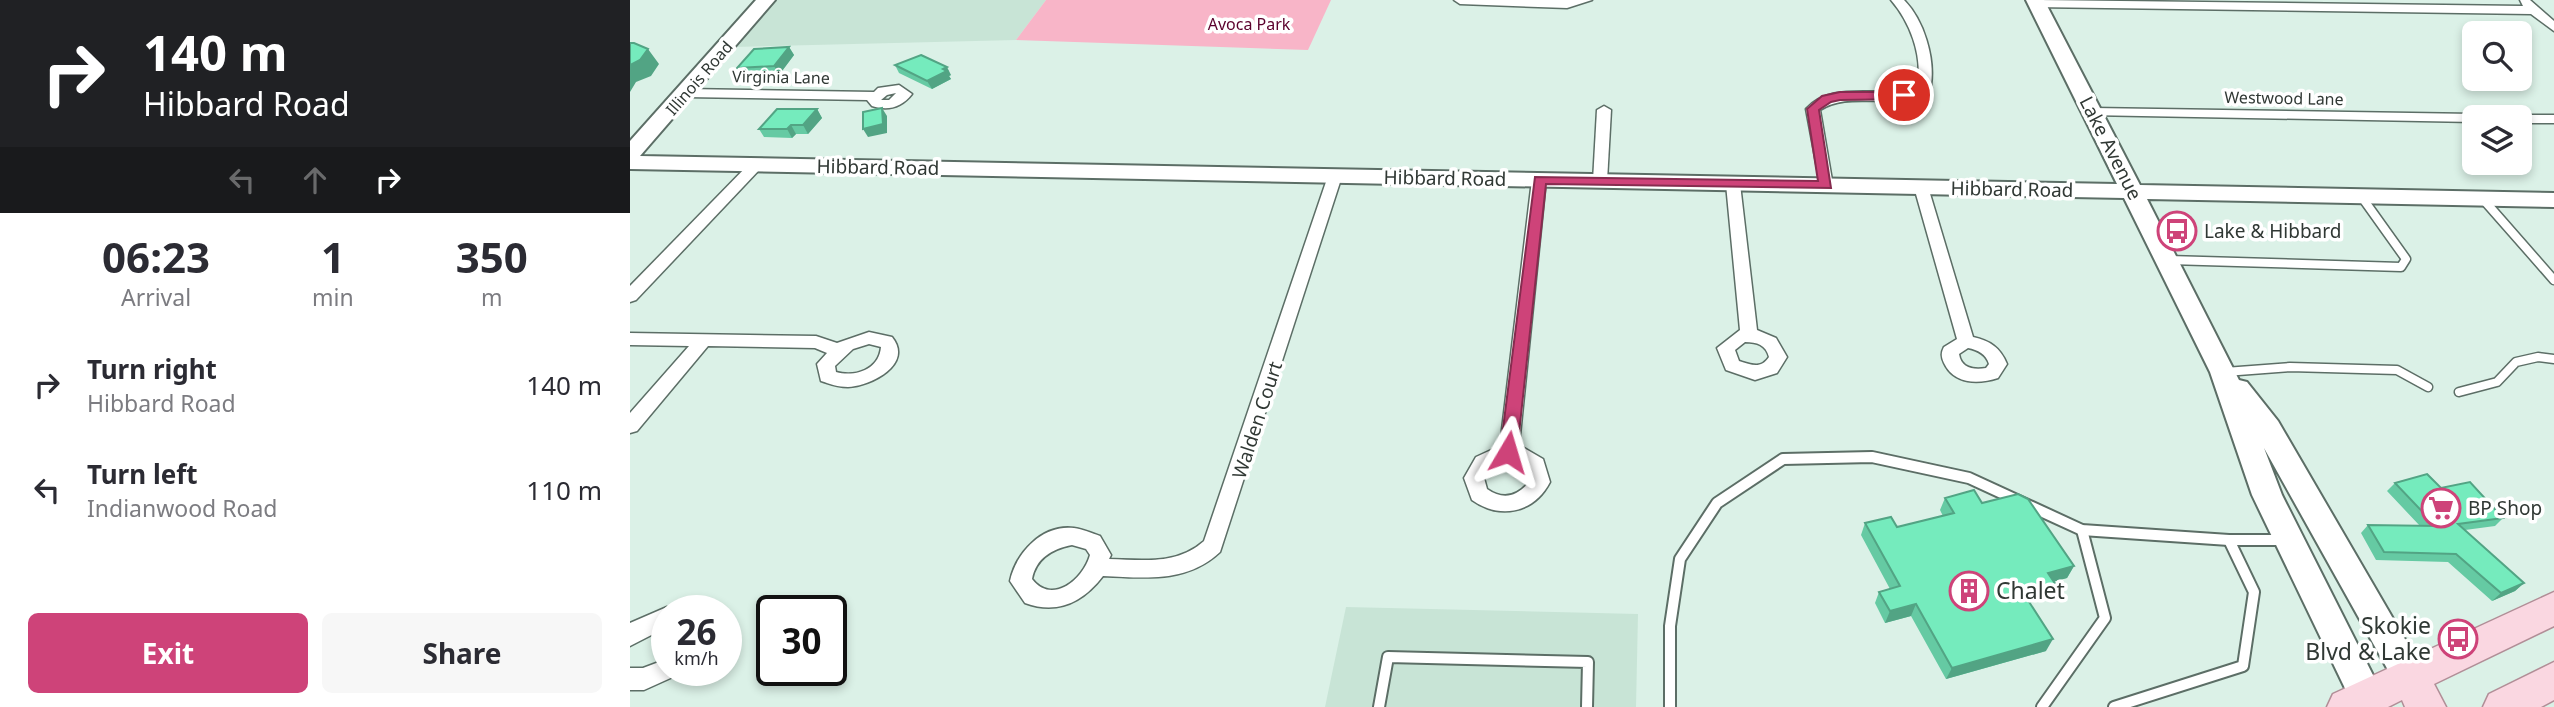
<!DOCTYPE html>
<style>
body{margin:0;font-family:"Noto Sans",sans-serif;background:#f7f7f7;color:#2b2b33;height:100vh;display:flex;flex-direction:column;font-size:26px;white-space:nowrap}
*{box-sizing:border-box;margin:0}
p{font-size:23px;color:#7c7c81}
.icon{flex:none;width:38px;height:38px;fill:none;stroke:currentColor;stroke-width:2;stroke-linecap:round;stroke-linejoin:round}
.map{position:relative;flex:1;overflow:hidden}
.side{display:flex;flex-direction:column;background:#fff;width:630px}
.side>*{flex:none}
.guide{background:#202124;color:#fff;overflow:hidden}
.tools{position:absolute;left:1832px;top:21px;display:grid;gap:14px}
.tools a{display:grid;place-items:center;width:70px;height:70px;border-radius:10px;background:#fff;box-shadow:0 4px 10px #0003;font-size:35px}
.speed{position:absolute;left:21px;top:595px;display:flex;gap:14px;font-size:35px;font-weight:700;text-align:center}
.speed>*{display:grid;place-content:center;width:91px;height:91px;border-radius:50%;background:#fff;box-shadow:0 4px 10px #0003;line-height:1}
.speed small{font-size:18px;font-weight:400}
.speed .limit{border:4px solid #111;border-radius:10px;background:#fff;color:#111}
.pin{position:absolute;display:grid;place-items:center;width:60px;height:60px;color:#fff;margin:-30px;border:4px solid #fff;border-radius:50%;box-shadow:0 2px 7px #0007}
.me{position:absolute;width:77px;margin:-38px;rotate:7deg;stroke-linejoin:round;filter:drop-shadow(0 0 5px #0008)}
.turn{display:flex;align-items:center;gap:24px;height:147px;padding:0 28px;font-size:32px}
.turn .icon{width:91px;height:91px;stroke-width:2.5}
.turn b{display:block;font-size:49px;line-height:60px}
.lanes{display:flex;align-items:center;height:66px;padding:0 28px;background:#0003;justify-content:center;gap:35px;direction:ltr}
.lanes .off{opacity:.35}
.eta{display:flex;justify-content:space-evenly;align-items:center;height:119px;text-align:center}
.eta b{font-size:42px;font-weight:700;line-height:49px}
.button{display:flex;gap:14px;margin-top:auto;padding:14px 28px}
.button a{flex:1;height:80px;border-radius:10px;background:#ce4379;color:#fff;font-size:28px;font-weight:700;line-height:80px;text-align:center}
.button a+a{background:#f7f7f7;color:#2b2b33}
ul{padding:0;list-style:none}
li{display:flex;align-items:center;gap:21px;height:105px;padding:0 28px}
li div{flex:1}
li b{display:block;font-size:26px}
li em{font-style:normal}
main{display:flex;flex:1;min-height:0}
.map>svg:first-child{display:block}
.built{fill:#c8e4d6}
.green{fill:#f8b5c8}
.lines{fill:none;stroke-linecap:round;stroke-linejoin:round}
.lane-far1-casing{stroke:#5c6e66;stroke-width:11}
.lane-casing{stroke:#5c6e66;stroke-width:14}
.street-casing{stroke:#5c6e66;stroke-width:3}
.secondary-casing{stroke:#5c6e66;stroke-width:4}
.primary-casing{stroke:#b18e97;stroke-width:3}
.lane-far1{stroke:#fff;stroke-width:8}
.lane{stroke:#fff;stroke-width:10}
.street{fill:#fff;fill-rule:evenodd}
.secondary{fill:#fff;fill-rule:evenodd}
.primary{fill:#fad7e1;fill-rule:evenodd}
.wall{fill:#65caa3}
.shaded-wall{fill:#52a484}
.building{fill:#75ebbd;stroke:#52a484;stroke-width:2}
.route{fill:#ce4379;stroke:#862c4f;stroke-width:2}
.labels{text-anchor:middle;stroke-width:7;stroke-linejoin:round;paint-order:stroke}
.far-park-label{font-size:16px;fill:#5b002c;stroke:#fff}
.far-street-label{font-size:16px;fill:#303834;stroke:#fff}
.street-label{font-size:19px;fill:#303834;stroke:#fff}
.poi-label{font-size:19px;fill:#303834;stroke:#fff;text-anchor:start}
.near-poi-label{font-size:23px;fill:#303834;stroke:#fff;text-anchor:start}
</style>
<main>
<section class="side">
<div class="guide">
<div class="turn"><svg class="icon" aria-label="right" viewBox="0 0 24 24"><path d="M7 20v-9h11M14 6l5 5-5 5"/></svg><div><b>140 m</b>Hibbard Road</div></div>
<div class="lanes"><svg class="icon off" aria-label="left" viewBox="0 0 24 24"><path d="M17 20v-9H6M10 6l-5 5 5 5"/></svg><svg class="icon off" aria-label="ahead" viewBox="0 0 24 24"><path d="M12 20V5M6 11l6-6 6 6"/></svg><svg class="icon" aria-label="right" viewBox="0 0 24 24"><path d="M7 20v-9h11M14 6l5 5-5 5"/></svg></div>
</div>
<div class="eta">
<div><b>06:23</b><p>Arrival</p></div>
<div><b>1</b><p>min</p></div>
<div><b>350</b><p>m</p></div>
</div>
<ul>
<li><svg class="icon" aria-label="right" viewBox="0 0 24 24"><path d="M7 20v-9h11M14 6l5 5-5 5"/></svg><div><b>Turn right</b><p>Hibbard Road</p></div><em>140 m</em></li>
<li><svg class="icon" aria-label="left" viewBox="0 0 24 24"><path d="M17 20v-9H6M10 6l-5 5 5 5"/></svg><div><b>Turn left</b><p>Indianwood Road</p></div><em>110 m</em></li>
</ul>
<div class="button"><a>Exit</a><a>Share</a></div>
</section>
<div class="map">
<svg width="1924" height="707" viewBox="0 0 1924 707">
<rect width="100%" height="100%" fill="#dbf1e7"/>
<g class="built">
<path d="M143 0H416L386 40 103 47Z"/>
<path d="M716 607 1008 614 1006 707H695Z"/>
</g>
<path class="green" d="M416 0H701L678 50 386 40Z"/>
<g class="lines">
<defs>
<g id="lane-far1">
<path d="M1852 198 1924 280"/>
<path d="M1539 260 1771 267 1776 259 1731 196"/>
<path d="M1595 372 1660 367 1767 370 1798 387"/>
<path d="M1829 392 1867 382 1886 362 1908 357 1924 359"/>
</g>
<g id="lane">
<path d="M749 707 758 657 958 662 957 707"/>
<path d="M1040 707V626L1050 559 1087 503 1153 459 1242 457 1339 478 1452 530 1599 540H1654"/>
<path d="M1412 707 1475 618 1452 530"/>
<path d="M1484 707 1613 666 1624 592 1599 540"/>
</g>
<g id="street">
<path d="M824 0H962L937 8 830 4Z"/>
<path d="M1261 0H1274C1294 20 1305 58 1301 85 1271 116 1223 88 1190 110L1203 186 1196 191 1191 189 1176 109C1205 77 1254 103 1288 83 1292 54 1280 22 1261 0Z"/>
<path d="M1407 0 1893 6 1890 0H1900L1924 21V31L1901 14 1403 7V1Z"/>
<path d="M269 85 282 94C271 108 258 111 242 106L237 100 56 97 49 93 56 89 244 92 248 88ZM266 93 259 100H251L257 95Z"/>
<path d="M974 106 981 110 977 181 970 185 963 181 967 110Z"/>
<path d="M1463 108 1844 114 1850 117H1844V122L1458 115 1456 112Z"/>
<path d="M1890 115H1924V123H1890V117H1884Z"/>
<path d="M126 161 131 162V168L6 300 0 302V286L121 162Z"/>
<path d="M705 172 712 176 590 552C557 583 516 578 473 576 453 602 428 615 395 603L380 581C386 553 412 524 444 528 452 529 462 533 470 536L481 555 479 559C514 560 547 565 574 541L698 176ZM442 545 456 549 460 555C453 580 422 605 402 579 406 558 422 549 442 545Z"/>
<path d="M909 176 916 180 889 445 913 459 920 482C904 513 870 520 842 500L834 478 846 457 870 446 902 180ZM886 460 897 468 900 481C888 496 874 501 857 489L854 478C859 463 871 459 886 460Z"/>
<path d="M1103 179 1110 184 1127 330 1146 338 1157 357 1147 373 1125 380 1096 370 1087 348 1110 330 1096 184ZM1115 342C1127 342 1136 345 1139 357 1131 369 1122 365 1109 361L1105 350Z"/>
<path d="M1291 182 1298 187 1343 337C1360 341 1370 347 1377 364L1368 378C1349 384 1324 385 1314 363 1311 356 1311 353 1314 347L1327 339 1284 187ZM1338 348C1348 350 1356 354 1359 364L1356 368C1343 370 1331 368 1329 354Z"/>
<path d="M239 332 262 337C284 364 241 386 218 387 208 387 200 384 191 381L187 364 197 353 185 348 78 346 7 431 0 433V413L59 346 0 345V333L186 336 207 343ZM239 344 251 347C249 370 225 377 206 372L205 366 223 349Z"/>
<path d="M37 607 45 611H37V627L0 646V623Z"/>
<path d="M37 659V670H48L45 676 14 690H0V668H13Z"/>
</g>
<path id="secondary" d="M126 0H145L10 156 1487 184 1396 0H1414L1510 185 1924 193V207L1517 199 1609 380 1617 382 1648 421 1797 677 1792 688 1780 693 1768 688 1634 448 1652 495 1754 697 1750 707H1724L1622 495 1580 372 1494 198 0 169V141Z"/>
<g id="primary">
<path d="M1924 592V626L1804 684 1816 707H1775L1772 700 1758 707H1697L1703 694Z"/>
<path d="M1924 662V700L1911 707H1853L1859 694Z"/>
</g>
</defs>
<use href="#lane-far1" class="lane-far1-casing"/>
<use href="#lane" class="lane-casing"/>
<use href="#street" class="street-casing"/>
<use href="#secondary" class="secondary-casing"/>
<use href="#primary" class="primary-casing"/>
<use href="#lane-far1" class="lane-far1"/>
<use href="#lane" class="lane"/>
<use href="#street" class="street"/>
<use href="#secondary" class="secondary"/>
<use href="#primary" class="primary"/>
</g>
<g class="wall">
<path d="M159 47 164 55 149 75 112 76 107 68Z"/>
<path d="M265 65 321 75 319 76 321 79 302 89 269 73Z"/>
<path d="M187 109 192 118 178 134H166L162 138 134 137 129 129Z"/>
<path d="M1765 483 1811 488 1873 518 1865 526 1835 530 1894 583 1885 591 1862 601 1818 562 1746 560 1731 533 1738 525 1790 526 1757 491Z"/>
<path d="M1315 498 1352 503 1444 566 1437 578 1424 581 1426 585 1419 597 1399 603 1416 651 1316 679 1281 616 1255 623 1245 603 1249 592 1260 589 1231 535 1235 523 1267 527 1313 516 1310 510Z"/>
</g>
<g class="shaded-wall">
<path d="M159 47 164 55 149 75 144 66Z"/>
<path d="M18 49 29 64 21 76 6 82 0 92V65Z"/>
<path d="M317 67 321 75 319 76 321 79 302 89 297 81Z"/>
<path d="M252 108 257 116V133L238 137 233 129Z"/>
<path d="M187 109 192 118 178 134 173 125Z"/>
<path d="M161 125 166 134 162 138 157 129Z"/>
<path d="M1444 566 1437 578 1412 585 1418 573Z"/>
<path d="M1894 583 1885 591 1862 601 1871 593Z"/>
<path d="M1426 585 1419 597 1388 606 1394 594Z"/>
<path d="M1286 604 1281 616 1255 623 1260 611Z"/>
<path d="M1423 639 1416 651 1316 679 1322 668Z"/>
</g>
<g class="building">
<path d="M0 43H4L18 49 10 60 0 65Z"/>
<path d="M159 47 144 66 107 68 124 49Z"/>
<path d="M291 55 317 67 313 69 317 71 297 81 265 65Z"/>
<path d="M252 108 253 124 233 129V112Z"/>
<path d="M147 109H187L173 125H161L157 129H129Z"/>
<path d="M1797 474 1811 488 1840 482 1873 518 1828 524 1894 583 1871 593 1826 554 1754 552 1738 525 1806 526 1765 483Z"/>
<path d="M1344 490 1352 503 1388 494 1398 499 1444 566 1418 573 1426 585 1394 594 1423 639 1322 668 1286 604 1260 611 1249 592 1270 586 1235 523 1261 517 1267 527 1324 513 1315 498Z"/>
</g>
<path class="route" d="M1210 92H1274L1280 95 1274 99 1210 100 1201 102 1189 110 1201 188 916 184 887 452 885 456H872L870 452 905 177 1188 181 1177 109 1192 96Z"/>
<defs>
<symbol id="bus-ring" viewBox="-11 -11 22 22"><circle r="9.5" fill="#fff" stroke="#ce4379" stroke-width="1.5"/><path d="M-5-6H5V4H4V6H2V4H-2V6H-4V4H-5ZM-3.5-4V0h7V-4ZM-3.5 1.2v1.5H-2V1.2ZM2 1.2v1.5H3.5V1.2Z" fill="#ce4379"/></symbol>
<symbol id="supermarket-ring" viewBox="-11 -11 22 22"><circle r="9.5" fill="#fff" stroke="#ce4379" stroke-width="1.5"/><path d="M-6-5.5h2.5l.6 2H6L4.5 2H-2.5L-4.4-4H-6ZM-1.5 3.2a1.3 1.3 0 1 0 .1 0ZM3 3.2a1.3 1.3 0 1 0 .1 0Z" fill="#ce4379"/></symbol>
<symbol id="building-ring" viewBox="-11 -11 22 22"><circle r="9.5" fill="#fff" stroke="#ce4379" stroke-width="1.5"/><path d="M-4-6H4V6H1V3H-1V6H-4ZM-2.5-4.3h1.7v1.8h-1.7ZM.8-4.3h1.7v1.8H.8ZM-2.5-1h1.7V.8h-1.7ZM.8-1h1.7V.8H.8Z" fill="#ce4379"/></symbol>
</defs>
<g fill-rule="evenodd">
<use href="#bus-ring" x="1525" y="209" width="44" height="44"/>
<use href="#supermarket-ring" x="1789" y="486" width="44" height="44"/>
<use href="#building-ring" x="1317" y="569" width="44" height="44"/>
<use href="#bus-ring" x="1806" y="617" width="44" height="44"/>
</g>
<g class="labels">
<g class="far-park-label">
<text x="619" y="30">Avoca Park</text>
</g>
<g class="far-street-label">
<text transform="translate(151 77) rotate(1)" y="6">Virginia Lane</text>
<text transform="translate(69 78) rotate(-49)" y="6">Illinois Road</text>
<text transform="translate(1654 98) rotate(1)" y="6">Westwood Lane</text>
</g>
<g class="street-label">
<text transform="translate(1481 148) rotate(63)" y="7">Lake Avenue</text>
<text transform="translate(248 167) rotate(1)" y="7">Hibbard Road</text>
<text transform="translate(815 178) rotate(1)" y="7">Hibbard Road</text>
<text transform="translate(1382 189) rotate(1)" y="7">Hibbard Road</text>
<text transform="translate(627 420) rotate(-72)" y="7">Walden Court</text>
</g>
<g class="poi-label">
<text x="1574" y="238">Lake &amp; Hibbard</text>
<text x="1838" y="515">BP Shop</text>
</g>
<g class="near-poi-label">
<text x="1366" y="599">Chalet</text>
<text x="1801" y="634" text-anchor="end">Skokie<tspan x="1801" dy="26">Blvd &amp; Lake</tspan></text>
</g>
</g>
</svg>
<div class="tools">
<a><svg class="icon" aria-label="search" viewBox="0 0 24 24"><circle cx="10" cy="10" r="6"/><path d="M15 15l6 6"/></svg></a>
<a><svg class="icon" aria-label="layers" viewBox="0 0 24 24"><path d="M12 4l9 5-9 5-9-5zM3 14l9 5 9-5"/></svg></a>
</div>
<div class="speed"><div>26<small>km/h</small></div><div class="limit">30</div></div>
<div class="pin" style="left:1274px;top:95px;background:#d93025"><svg class="icon" aria-label="arrive" viewBox="0 0 24 24"><path d="M6 21V4h12l-3 4 3 4H6"/></svg></div>
<svg class="me" style="left:878px;top:452px" viewBox="-20 -20 40 40"><path d="M0-17L14 15 0 8-14 15z" fill="#ce4379" stroke="#fff" stroke-width="4"/></svg>
</div>
</main>
